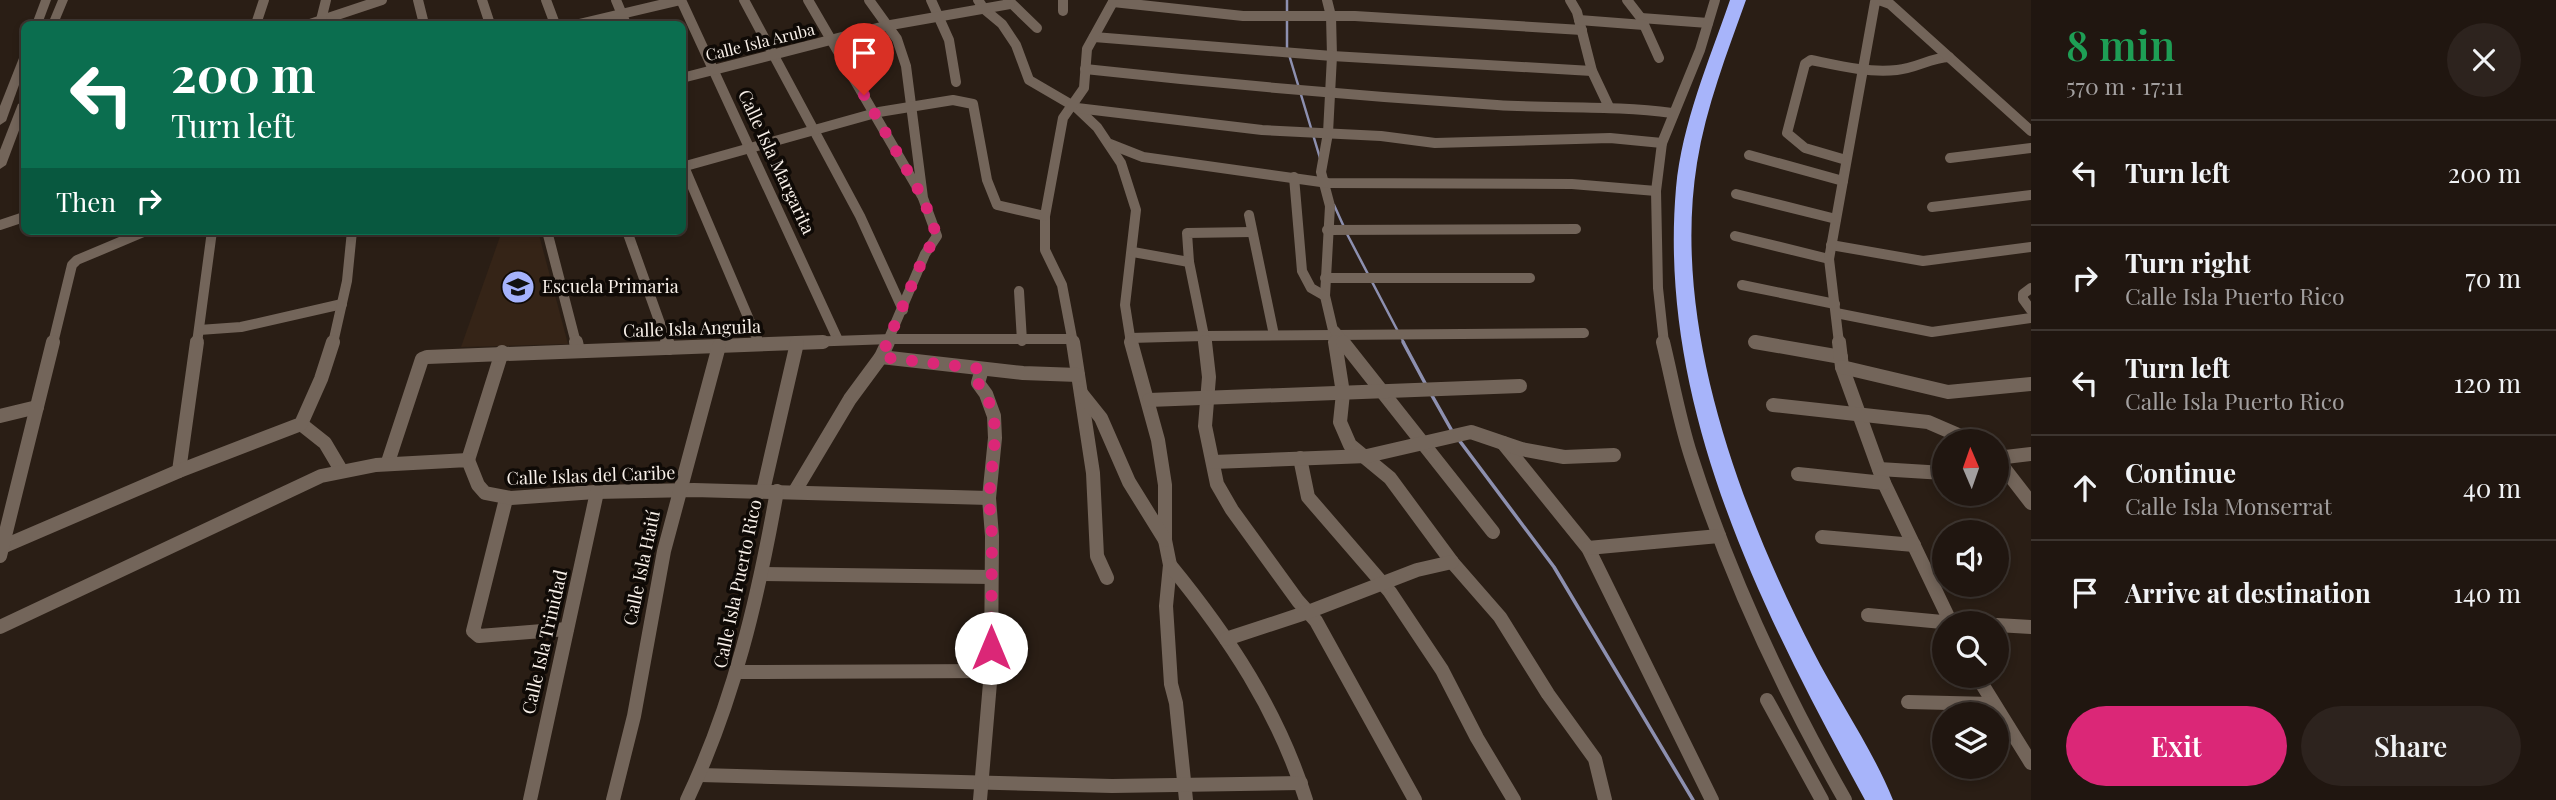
<!DOCTYPE html>
<meta charset="utf-8">
<style>
body{margin:0;font-family:"Playfair Display",serif;background:#2d231e;color:#f1f3f6;height:100vh;display:flex;flex-direction:column;font-size:26px;white-space:nowrap}
*{box-sizing:border-box;margin:0}
p{font-size:23px;color:#a29f9f}
.icon{flex:none;width:38px;height:38px;fill:none;stroke:currentColor;stroke-width:2;stroke-linecap:round;stroke-linejoin:round}
.map{position:relative;flex:1;overflow:hidden}
.panel{display:flex;flex-direction:column;background:#201610;width:525px}
.panel>*{flex:none}
.hud{position:absolute;left:21px;top:21px;width:665px;height:214px;border-radius:10px;box-shadow:0 4px 10px #0003,0 0 0 2px #3d3530;background:#0b6e4f;color:#fff;overflow:hidden}
.needle{width:46px;rotate:358deg}
.controls{position:absolute;left:1932px;top:429px;display:grid;gap:14px}
.controls a{display:grid;place-items:center;width:77px;height:77px;border-radius:50%;background:#201610;box-shadow:0 4px 10px #0003,0 0 0 2px #3d3530;font-size:35px}
.pin{position:absolute;display:grid;place-items:center;width:60px;height:60px;color:#fff;margin:-72px -30px;border-radius:50% 50% 50% 0;rotate:-45deg;box-shadow:0 0 7px #0007}
.pin .icon{rotate:45deg}
.me{position:absolute;width:77px;margin:-38px;rotate:0deg;stroke-linejoin:round;filter:drop-shadow(0 0 5px #0008)}
.turn{display:flex;align-items:center;gap:24px;height:147px;padding:0 35px;font-size:32px}
.turn .icon{width:91px;height:91px;stroke-width:2.5}
.turn b{display:block;font-size:49px;line-height:60px}
.then{display:flex;align-items:center;height:66px;padding:0 35px;background:#0003;gap:14px;font-size:26px}
.round{display:grid;place-items:center;flex:none;width:74px;height:74px;border-radius:37px;background:#2d231e}
.overview{display:flex;align-items:center;justify-content:space-between;height:119px;padding:0 35px}
h1{font-size:42px;font-weight:600;line-height:52px;color:#1e9e55}
.primary-button{display:flex;gap:14px;margin-top:auto;padding:14px 35px}
.primary-button a{flex:1;height:80px;border-radius:42px;background:#db2777;color:#fff;font-size:28px;font-weight:600;line-height:80px;text-align:center}
.primary-button a+a{background:#2d231e;color:#f1f3f6}
ul{padding:0;list-style:none}
li{display:flex;align-items:center;gap:21px;height:105px;padding:0 35px;border-top:2px solid #3d3530}
li div{flex:1}
li b{display:block;font-size:26px}
li em{font-style:normal}
main{display:flex;flex:1;min-height:0}
.map>svg:first-child{display:block}
.built{fill:#352417}
.lines{fill:none;stroke-linecap:round;stroke-linejoin:round}
.stream-far1{stroke:#8d90b0;stroke-width:2.5}
.stream{stroke:#8d90b0;stroke-width:3.5}
.minor-far1{stroke:#73655a;stroke-width:10}
.minor{stroke:#73655a;stroke-width:14}
.tertiary{fill:#73655a;fill-rule:evenodd}
.motorway{fill:#a7b4fa;fill-rule:evenodd}
.route{stroke:#db2777;stroke-width:12;stroke-dasharray:0 21.6}
.labels{text-anchor:middle;stroke-width:7;stroke-linejoin:round;paint-order:stroke}
.far-street-label{font-size:16px;fill:#f8f0e9;stroke:#0f0a06}
.street-label{font-size:18px;fill:#f8f0e9;stroke:#0f0a06}
.poi-label{font-size:18px;fill:#f8f0e9;stroke:#0f0a06;text-anchor:start}
</style>
<main>
<div class="map">
<svg width="2031" height="800" viewBox="0 0 2031 800">
<rect width="100%" height="100%" fill="#2a1e15"/>
<path class="built" d="M502 231H538L568 344 461 347Z"/>
<g class="lines">
<g class="stream-far1">
<path d="M1287 0V48L1320 158"/>
<path d="M1334 205 1344 227"/>
<path d="M1347 234 1404 343"/>
</g>
<g class="stream">
<path d="M1403 342 1426 385"/>
<path d="M1430 392 1452 431"/>
<path d="M1459 440 1554 567 1693 800"/>
</g>
<g class="minor-far1">
<path d="M418 0 424 24"/>
<path d="M482 0 490 24"/>
<path d="M546 0 555 24"/>
<path d="M616 0 626 24"/>
<path d="M681 0 838 340"/>
<path d="M744 0 860 216 903 310"/>
<path d="M808 0 922 196"/>
<path d="M869 0 897 39 906 66 923 198 937 236 925 254 887 343"/>
<path d="M931 0 949 40 956 82"/>
<path d="M978 0 984 9 1002 24 1016 45 1029 80 1077 108 1097 127 1121 163 1136 210 1125 305 1131 343"/>
<path d="M1008 0 1037 28"/>
<path d="M1063 0V11"/>
<path d="M1327 0 1331 16 1332 56 1328 133 1321 172 1330 206 1325 296 1336 343"/>
<path d="M1570 0 1577 12 1592 71 1609 107"/>
<path d="M1627 0 1641 18 1659 58"/>
<path d="M1113 2 1243 16H1355L1582 30"/>
<path d="M1641 18 1708 23"/>
<path d="M1579 20 1644 25"/>
<path d="M256 24 264 0"/>
<path d="M310 24 382 0"/>
<path d="M320 24 326 0"/>
<path d="M579 24 681 0"/>
<path d="M1094 37 1332 56 1592 71"/>
<path d="M1085 69C1222 84 1360 96 1497 105 1556 109 1614 105 1672 113"/>
<path d="M682 78 885 26 1010 4"/>
<path d="M1077 108 1262 130 1381 136 1435 143 1610 138 1662 143"/>
<path d="M1110 144 1143 157 1328 183 1572 184 1656 191"/>
<path d="M1749 155 1843 181"/>
<path d="M1950 158 2031 148"/>
<path d="M1846 160 1805 148 1787 133 1805 64 1811 60C1840 66 1868 73 1897 70 1917 68 1930 58 1949 57"/>
<path d="M682 162 759 343"/>
<path d="M682 167 879 112 953 100 973 104 987 180 997 205 1045 216V250L1062 285 1073 343"/>
<path d="M1294 177 1302 271 1311 288 1325 296"/>
<path d="M1736 194 1836 219"/>
<path d="M1932 207 2031 195"/>
<path d="M1249 215 1274 335"/>
<path d="M1045 216 1063 118 1084 88 1087 49 1114 0"/>
<path d="M0 225 24 217"/>
<path d="M1327 230 1576 229"/>
<path d="M547 231 576 343"/>
<path d="M627 231 667 343"/>
<path d="M1252 232 1187 233 1189 262 1204 336 1584 333"/>
<path d="M1735 236 1829 259"/>
<path d="M1831 245 1923 261 2031 247"/>
<path d="M1133 252 1189 262"/>
<path d="M1325 278H1530"/>
<path d="M1742 285 1835 304"/>
<path d="M2031 288 2023 294V299L2031 310"/>
<path d="M1019 291 1022 341"/>
<path d="M1836 313 1932 332 2031 318"/>
<path d="M199 330 241 327 342 304"/>
<path d="M1335 331 1345 343"/>
<path d="M1130 338 1204 336 1205 343"/>
<path d="M1755 342 1763 343"/>
<path d="M53 343 72 265 77 260 146 231"/>
<path d="M197 343 212 231"/>
<path d="M333 343 347 281 352 231"/>
<path d="M777 343 891 339H1072"/>
<path d="M1664 343 1658 288 1656 191 1662 143 1700 50 1715 0"/>
<path d="M1839 343 1829 259 1875 2 1879 0 1890 4 2031 131"/>
</g>
<g class="minor">
<path d="M576 342 578 351"/>
<path d="M667 342 669 348"/>
<path d="M1073 342 1093 473 1097 556 1107 578"/>
<path d="M1131 342 1158 440 1165 485V540L1170 565 1166 606 1171 684 1176 703 1186 800"/>
<path d="M1205 342 1209 377 1205 426 1217 484 1232 510 1298 601 1316 621 1415 800"/>
<path d="M1335 342 1343 393 1340 422 1350 445 1390 478 1452 562 1500 617 1548 694 1595 759 1605 800"/>
<path d="M1343 342 1493 532"/>
<path d="M1663 342C1672 379 1679 419 1691 456 1729 575 1783 691 1845 800"/>
<path d="M1755 342 1841 357"/>
<path d="M1839 342 1842 367 1884 483 1951 623"/>
<path d="M881 357 1023 373 1078 375"/>
<path d="M1842 367 1948 392 2031 384"/>
<path d="M1081 393 1101 418 1129 482 1165 540"/>
<path d="M1149 400 1520 386"/>
<path d="M1773 405 1928 422 1972 441"/>
<path d="M0 416 37 407"/>
<path d="M301 424 325 443 341 470"/>
<path d="M1503 443 1588 548 1712 800"/>
<path d="M1300 458 1308 497 1390 592 1442 670 1477 738 1514 800"/>
<path d="M1997 458 2031 454"/>
<path d="M1997 459 2031 503"/>
<path d="M468 460 502 352"/>
<path d="M388 462 422 359 427 357 823 342"/>
<path d="M1213 462 1367 456 1471 432 1521 449 1564 457 1614 455"/>
<path d="M1879 469 1944 473"/>
<path d="M179 471 197 342"/>
<path d="M1798 474 1884 483"/>
<path d="M763 491 797 343"/>
<path d="M795 491 850 399 881 357 888 342"/>
<path d="M506 499 473 631 479 636 567 629"/>
<path d="M1822 537 1914 545"/>
<path d="M2 547 179 471 301 424 321 379 333 342"/>
<path d="M1588 548 1719 536"/>
<path d="M0 556 53 342"/>
<path d="M1170 565C1229 637 1278 711 1306 800"/>
<path d="M763 574 991 577"/>
<path d="M1868 615 1953 623"/>
<path d="M1997 625 2031 627"/>
<path d="M0 627 321 476 376 465 468 460 478 485 485 493 511 498 595 492 694 490 989 498"/>
<path d="M1226 639 1308 612 1417 570 1452 562"/>
<path d="M740 672 991 671"/>
<path d="M1977 676 2031 763"/>
<path d="M1767 700 1822 800"/>
<path d="M1908 702 1992 704"/>
<path d="M700 775 1112 786 1301 783"/>
<path d="M530 800 597 492"/>
<path d="M613 800 634 716 664 551 719 346"/>
<path d="M687 800C734 701 758 598 777 491"/>
<path d="M980 800 991 671 992 536 989 498 995 438 994 416 986 394 978 383 982 369"/>
</g>
<g class="tertiary">
<path d="M41 0H51L42 24H32Z"/>
<path d="M58 0H68L58 24H48Z"/>
<path d="M24 55V71L6 121 0 125V106L19 58Z"/>
<path d="M24 101V117L6 165 0 169V150L18 104Z"/>
</g>
<path class="motorway" d="M1730 0H1746C1727 53 1706 107 1697 163 1671 325 1740 509 1813 651 1838 700 1873 750 1893 800H1865C1763 613 1657 408 1676 188 1682 123 1709 61 1730 0Z"/>
</g>
<g class="lines">
<path class="route" d="M864 95 923 198 937 236 925 254 881 357 982 369 978 383 986 394 994 416 995 438 989 498 992 536 991 648"/>
</g>
<defs>
<symbol id="school-disc" viewBox="-11 -11 22 22"><circle r="9.5" fill="#a4b2fc" stroke="#0f0a06"/><path d="M0-5L7-2L0 1L-7-2ZM-4 1L0 2.5L4 1V4Q0 6-4 4Z" fill="#111"/></symbol>
</defs>
<g fill-rule="evenodd">
<use href="#school-disc" x="499" y="268" width="38" height="38"/>
</g>
<g class="labels">
<g class="far-street-label">
<text transform="translate(760 42) rotate(-14)" y="6">Calle Isla Aruba</text>
</g>
<g class="street-label">
<text transform="translate(776 162) rotate(65)" y="6">Calle Isla Margarita</text>
<text transform="translate(692 329) rotate(-2)" y="6">Calle Isla Anguila</text>
<text transform="translate(591 476) rotate(-2)" y="6">Calle Islas del Caribe</text>
<text transform="translate(642 568) rotate(-78)" y="6">Calle Isla Haití</text>
<text transform="translate(738 584) rotate(-78)" y="6">Calle Isla Puerto Rico</text>
<text transform="translate(545 642) rotate(-77)" y="6">Calle Isla Trinidad</text>
</g>
<g class="poi-label">
<text x="542" y="293">Escuela Primaria</text>
</g>
</g>
</svg>
<div class="controls">
<a><svg class="needle" viewBox="-14 -14 28 28"><path d="M0-13l5 13h-10z" fill="#e53935"/><path d="M0 13l5-13h-10z" fill="#a29f9f"/></svg></a>
<a><svg class="icon" aria-label="sound" viewBox="0 0 24 24"><path d="M4 9h4l5-4v14l-5-4H4zM17 9q2 3 0 6"/></svg></a>
<a><svg class="icon" aria-label="search" viewBox="0 0 24 24"><circle cx="10" cy="10" r="6"/><path d="M15 15l6 6"/></svg></a>
<a><svg class="icon" aria-label="layers" viewBox="0 0 24 24"><path d="M12 4l9 5-9 5-9-5zM3 14l9 5 9-5"/></svg></a>
</div>
<div class="pin" style="left:864px;top:95px;background:#d93025"><svg class="icon" aria-label="arrive" viewBox="0 0 24 24"><path d="M6 21V4h12l-3 4 3 4H6"/></svg></div>
<svg class="me" style="left:991px;top:648px" viewBox="-20 -20 40 40"><circle r="19" fill="#fff"/><path d="M0-13L10 11 0 6-10 11z" fill="#db2777"/></svg>
<div class="hud">
<div class="turn"><svg class="icon" aria-label="left" viewBox="0 0 24 24"><path d="M17 20v-9H6M10 6l-5 5 5 5"/></svg><div><b>200 m</b>Turn left</div></div>
<div class="then">Then<svg class="icon" aria-label="right" viewBox="0 0 24 24"><path d="M7 20v-9h11M14 6l5 5-5 5"/></svg></div>
</div>
</div>
<section class="panel">
<div class="overview"><div><h1>8 min</h1><p>570 m · 17:11</p></div><a class="round"><svg class="icon" aria-label="close" viewBox="0 0 24 24"><path d="M6 6l12 12M18 6L6 18"/></svg></a></div>
<ul>
<li><svg class="icon" aria-label="left" viewBox="0 0 24 24"><path d="M17 20v-9H6M10 6l-5 5 5 5"/></svg><div><b>Turn left</b></div><em>200 m</em></li>
<li><svg class="icon" aria-label="right" viewBox="0 0 24 24"><path d="M7 20v-9h11M14 6l5 5-5 5"/></svg><div><b>Turn right</b><p>Calle Isla Puerto Rico</p></div><em>70 m</em></li>
<li><svg class="icon" aria-label="left" viewBox="0 0 24 24"><path d="M17 20v-9H6M10 6l-5 5 5 5"/></svg><div><b>Turn left</b><p>Calle Isla Puerto Rico</p></div><em>120 m</em></li>
<li><svg class="icon" aria-label="ahead" viewBox="0 0 24 24"><path d="M12 20V5M6 11l6-6 6 6"/></svg><div><b>Continue</b><p>Calle Isla Monserrat</p></div><em>40 m</em></li>
<li><svg class="icon" aria-label="arrive" viewBox="0 0 24 24"><path d="M6 21V4h12l-3 4 3 4H6"/></svg><div><b>Arrive at destination</b></div><em>140 m</em></li>
</ul>
<div class="primary-button"><a>Exit</a><a>Share</a></div>
</section>
</main>
